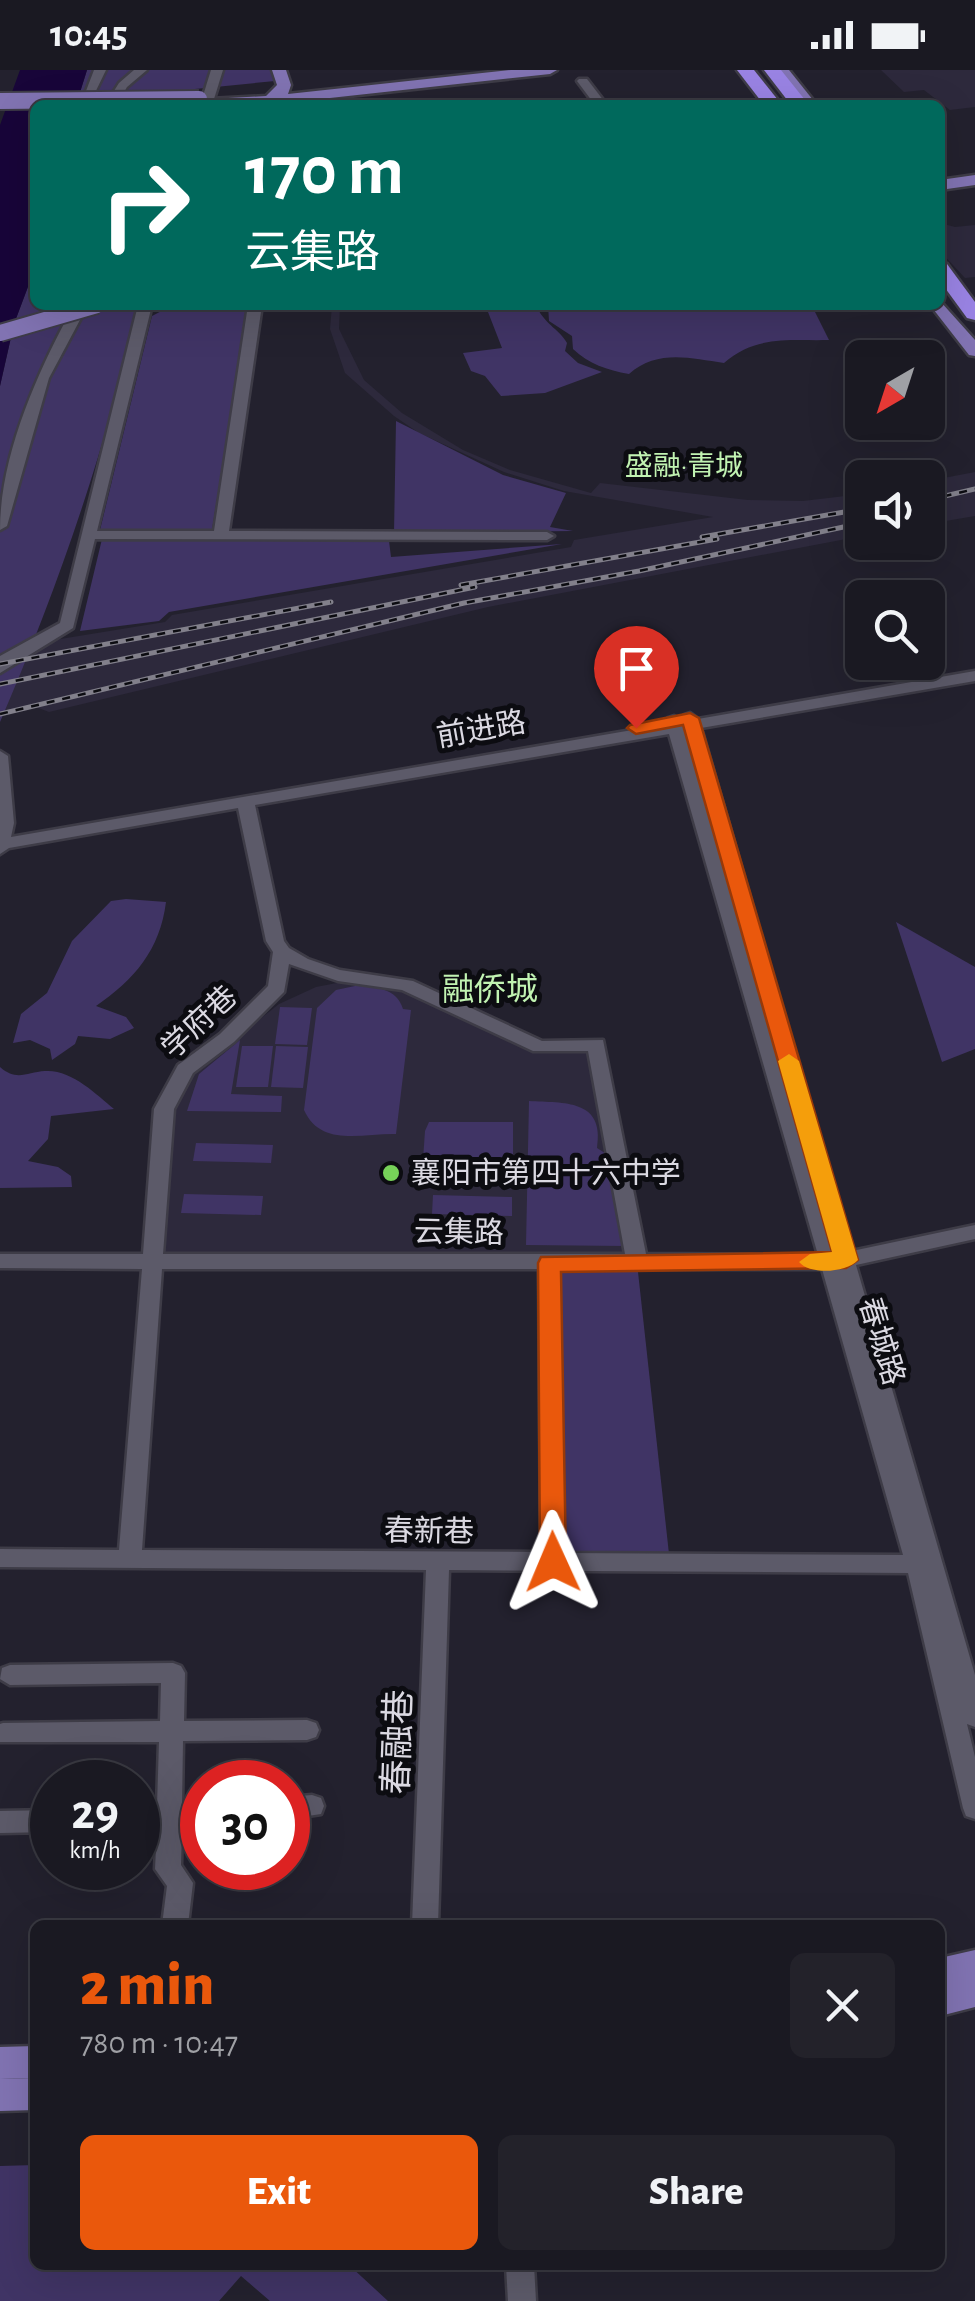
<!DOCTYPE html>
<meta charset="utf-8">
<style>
body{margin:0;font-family:"Alegreya Sans","Noto Sans SC",sans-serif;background:#23222a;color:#f1f3f6;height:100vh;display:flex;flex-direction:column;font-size:38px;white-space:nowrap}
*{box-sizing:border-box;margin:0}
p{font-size:32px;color:#9fa0a5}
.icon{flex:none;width:55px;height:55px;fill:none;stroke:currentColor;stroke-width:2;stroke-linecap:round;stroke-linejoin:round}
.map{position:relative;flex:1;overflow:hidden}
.details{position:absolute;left:30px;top:1850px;width:915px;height:350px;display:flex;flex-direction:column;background:#1a1922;border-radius:15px;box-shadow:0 10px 40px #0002,0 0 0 2px #383840}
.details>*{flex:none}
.top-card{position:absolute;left:30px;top:30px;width:915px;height:210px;border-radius:15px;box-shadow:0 10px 40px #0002,0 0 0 2px #383840;background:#00695c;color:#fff;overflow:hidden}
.needle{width:65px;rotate:219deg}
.fabs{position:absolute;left:845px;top:270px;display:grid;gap:20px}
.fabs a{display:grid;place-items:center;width:100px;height:100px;border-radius:15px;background:#1a1922;box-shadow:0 10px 40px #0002,0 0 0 2px #383840;font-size:50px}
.speed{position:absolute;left:30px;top:1690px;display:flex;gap:20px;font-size:50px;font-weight:700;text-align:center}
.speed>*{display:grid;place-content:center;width:130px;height:130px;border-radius:50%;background:#1a1922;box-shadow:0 10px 40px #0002,0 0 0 2px #383840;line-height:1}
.speed small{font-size:25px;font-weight:400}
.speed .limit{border:15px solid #d22;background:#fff;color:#111}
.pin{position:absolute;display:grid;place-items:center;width:85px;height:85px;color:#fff;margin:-102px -42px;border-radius:50% 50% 50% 0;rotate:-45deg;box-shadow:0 0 10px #0007}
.pin .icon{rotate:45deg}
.me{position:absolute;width:110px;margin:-55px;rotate:359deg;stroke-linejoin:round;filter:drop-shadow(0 0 8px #0008)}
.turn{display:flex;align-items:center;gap:35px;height:210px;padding:0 50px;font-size:45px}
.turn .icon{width:130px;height:130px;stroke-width:2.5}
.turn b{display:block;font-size:70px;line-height:85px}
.round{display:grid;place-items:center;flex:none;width:105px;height:105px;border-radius:15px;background:#23222a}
.head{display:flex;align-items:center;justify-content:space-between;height:170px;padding:0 50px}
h1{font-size:60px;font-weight:800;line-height:75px;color:#ea580c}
.primary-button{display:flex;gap:20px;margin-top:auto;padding:20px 50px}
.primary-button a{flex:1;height:115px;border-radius:15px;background:#ea580c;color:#fff;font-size:40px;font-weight:800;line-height:115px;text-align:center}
.primary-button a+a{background:#23222a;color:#f1f3f6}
.status{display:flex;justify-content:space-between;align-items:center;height:70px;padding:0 50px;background:#1a1922;direction:ltr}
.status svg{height:28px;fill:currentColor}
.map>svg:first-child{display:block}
.built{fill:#2d293c}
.green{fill:#403465}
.water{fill:#180539}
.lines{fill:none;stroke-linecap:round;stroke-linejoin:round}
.minor-casing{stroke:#3e3c47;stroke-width:5}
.major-casing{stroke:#3e3c47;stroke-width:5}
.highway-casing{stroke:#3e3c47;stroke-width:5}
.minor{fill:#5c5a69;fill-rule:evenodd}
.major{fill:#8173b2;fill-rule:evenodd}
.highway{fill:#9983e3;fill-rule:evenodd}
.rail-casing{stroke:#82808b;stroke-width:5}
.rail{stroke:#0c0c11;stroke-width:2.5;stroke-dasharray:8;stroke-linecap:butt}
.major-bridge-casing{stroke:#3e3c47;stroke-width:20;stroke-linecap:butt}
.major-bridge{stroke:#8173b2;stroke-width:16}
.route{fill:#ea580c;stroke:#983908;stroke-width:2.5}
.slow{fill:#f59e0b}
.poi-dot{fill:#77d259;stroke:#0c0c11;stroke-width:4}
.labels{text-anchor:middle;stroke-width:10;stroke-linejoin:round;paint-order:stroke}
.far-neighbourhood-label{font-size:28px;fill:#c1f3b2;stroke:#0c0c11}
.street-label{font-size:30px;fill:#dbd9e2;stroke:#0c0c11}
.poi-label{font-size:30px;fill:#dbd9e2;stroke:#0c0c11;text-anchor:start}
.neighbourhood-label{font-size:32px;fill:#c1f3b2;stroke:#0c0c11}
.near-street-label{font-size:35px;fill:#dbd9e2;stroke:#0c0c11}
</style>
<div class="status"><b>10:45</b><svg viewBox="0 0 49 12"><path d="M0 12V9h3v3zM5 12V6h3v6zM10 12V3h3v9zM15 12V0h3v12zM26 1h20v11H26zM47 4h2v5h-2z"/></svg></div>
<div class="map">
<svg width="975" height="2231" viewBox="0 0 975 2231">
<rect width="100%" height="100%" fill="#23212e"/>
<g class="built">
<path d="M881 0H975V37L950 40 924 20 904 22Z"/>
<path d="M940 153 955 157 975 155V207L965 208 940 181Z"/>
<path d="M332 235H340L339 259 364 310 402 343 463 380 510 400 591 423 600 413 748 430 803 431 862 424V466L488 537 49 642 36 637 0 646V589L48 571 165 552 172 545 571 477 574 470 713 447 564 421 504 402 419 363 394 346 345 303 330 259Z"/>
<path d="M975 402V446L928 454V411Z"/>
<path d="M342 912 403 918 524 977 547 983 594 980 633 1190 165 1184 156 1174 174 1032 189 1005 279 934 316 917Z"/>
</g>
<g class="green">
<path d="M87 0H278L275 11 195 19 190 35H76Z"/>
<path d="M35 198V235H139C106 378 58 518 0 652V316L14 254Z"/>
<path d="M173 235H248L212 460H100L152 246Z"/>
<path d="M548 235H816L815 242 829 270C788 271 756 265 724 293 690 288 657 279 629 304 607 300 589 294 573 279L572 266 549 251Z"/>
<path d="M537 238C548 257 559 259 567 273L565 281 578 293 602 302 545 323 501 326 485 306 471 301 463 283 502 278 488 242Z"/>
<path d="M396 351 503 405 566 423 550 457 573 461 394 463Z"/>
<path d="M102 469 389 471 391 487 562 474 169 542 159 551 80 561Z"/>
<path d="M126 829 166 832C160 880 134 910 96 936L126 947 134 958 110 969 78 966 75 974 52 990 50 979 30 970 13 973 21 944 47 923 72 871 111 831Z"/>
<path d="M896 852 975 897V979L942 992Z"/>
<path d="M355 916C374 916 397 918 403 939L411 940 396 1064C364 1063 321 1078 304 1040L317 938 336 920Z"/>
<path d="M280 937 312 938 307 975 275 974Z"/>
<path d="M240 970 231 1024 282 1026 281 1042 187 1041 199 1004Z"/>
<path d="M242 976H273L268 1017H236Z"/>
<path d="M276 976 308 977 303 1018 271 1017Z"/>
<path d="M0 997C17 1012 27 1002 45 1001 71 999 96 1024 114 1039L51 1046 48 1069 28 1091 58 1097 71 1106 72 1117 0 1118Z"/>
<path d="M529 1031C564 1033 605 1029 597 1078L611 1087 627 1176 526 1175Z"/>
<path d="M429 1052H513V1091L423 1090 425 1061Z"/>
<path d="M196 1073 273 1075 271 1093 193 1091Z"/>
<path d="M184 1124 263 1126 261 1145 181 1143Z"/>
<path d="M433 1125 512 1127V1146L432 1144Z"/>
<path d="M549 1193H637L670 1493 553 1492Z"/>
<path d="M35 2095V2195H349L388 2231H270L241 2206 219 2231H0V2096Z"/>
</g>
<path class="water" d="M20 0H87L76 35H35V198L14 254 0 316V55Z"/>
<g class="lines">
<defs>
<g id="minor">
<path d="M94 0H106L92 29 105 32 101 35 81 34Z"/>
<path d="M134 0H147L127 17 117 35H105L119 13Z"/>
<path d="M211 0H223L214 29 208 32 202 29Z"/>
<path d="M579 9H587L607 35H595L577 11Z"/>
<path d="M62 235H76L81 248 49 308 7 456 0 460C0 389 34 310 67 248Z"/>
<path d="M138 235H152L97 461H214L248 235H262L229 461 547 462 554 466 547 470 95 469 73 558 0 603V586L60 553Z"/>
<path d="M975 601V611L701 658 852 1181 975 1155V1169L856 1195 975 1605V1657L967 1654 975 1687V1749L966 1746 963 1738 908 1503 449 1500 438 1855H412L426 1500 0 1497V1479L119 1480 142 1199 0 1198V1184H143L154 1039 178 995 220 964 268 916 273 882 266 871 238 738 9 778 0 784V681L8 686 14 753 11 767 667 654 668 648 674 646 683 652 684 645 690 643 698 649ZM669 664 818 1185 646 1184 603 970 542 971 413 911 340 900 308 889 289 878 284 871 255 735ZM289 894 338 911 402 920 533 981H588L625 1184H163L174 1039 193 1003 234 972 284 922ZM162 1199H539L541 1482 142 1480ZM559 1199H822L903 1485 564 1483Z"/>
<path d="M173 1593 181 1596 185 1603 184 1651 307 1650 316 1653 319 1660 316 1667 307 1670 183 1671 182 1735 202 1734V1756L182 1757 181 1795 193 1813 188 1855H162L167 1816 155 1799 157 1758 138 1759V1737L157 1736 159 1672H0V1654L3 1653 160 1651 161 1613 10 1615 0 1609 2 1598 10 1595Z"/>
<path d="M312 1725 321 1728 324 1736 321 1744 288 1749V1727Z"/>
<path d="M52 1740V1762L0 1763V1741Z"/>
<path d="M506 2195H534L536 2231H508Z"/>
</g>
<g id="major">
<path d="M272 0H286L291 15 288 24 511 0H557L550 4 266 35H165L172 31 266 26 277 15Z"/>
<path d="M775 0H789L817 35H802Z"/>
<path d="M975 105V115L940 120V110Z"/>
<path d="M940 231 975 270V286L969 285 930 235H940Z"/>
<path d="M975 1880V1937L940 1946V1888Z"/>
<path d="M35 1976V2008L0 2009V1977Z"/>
<path d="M35 2008V2040L0 2041V2009Z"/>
</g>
<g id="highway">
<path d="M737 0H754L782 35H764Z"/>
<path d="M764 0H781L809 35H791Z"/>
<path d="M940 192 947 194 975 232V250L967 248 940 211Z"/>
</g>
</defs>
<use href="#minor" class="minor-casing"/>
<use href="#major" class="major-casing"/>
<use href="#highway" class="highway-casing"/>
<use href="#minor" class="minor"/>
<use href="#major" class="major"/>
<use href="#highway" class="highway"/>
<defs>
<g id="rail">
<path d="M928 430 975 419"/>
<path d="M702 467 850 441"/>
<path d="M461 515 717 469"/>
<path d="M0 594 331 532"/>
<path d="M0 614 475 517"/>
<path d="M0 644 464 533 639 501 862 453"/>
</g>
</defs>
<use href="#rail" class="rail-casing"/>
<use href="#rail" class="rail"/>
<defs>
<g id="major-bridge">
<path d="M0 31 199 29"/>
<path d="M0 263 97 235"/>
</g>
</defs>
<use href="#major-bridge" class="major-bridge-casing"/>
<use href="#major-bridge" class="major-bridge"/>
</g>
<path class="route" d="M690 643 699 648 858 1190 846 1198 561 1202 566 1492 562 1499 553 1502 544 1499 540 1492 538 1193 541 1187 832 1182 683 655 636 664 627 658 630 655Z"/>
<path class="slow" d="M789 984 799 991 858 1190C846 1203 810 1205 799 1192L810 1184 832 1182 778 991Z"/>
<circle class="poi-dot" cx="391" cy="1103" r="10"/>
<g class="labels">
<g class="far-neighbourhood-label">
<text x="684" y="405">盛融·青城</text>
</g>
<g class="street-label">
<text transform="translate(481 659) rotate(-10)" y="10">前进路</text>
<text transform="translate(199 952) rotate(-43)" y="10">学府巷</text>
<text transform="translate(459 1162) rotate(1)" y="10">云集路</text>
<text transform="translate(882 1271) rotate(73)" y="10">春城路</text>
<text transform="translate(429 1461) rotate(1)" y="10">春新巷</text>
</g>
<g class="poi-label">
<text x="411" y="1113">襄阳市第四十六中学</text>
</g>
<g class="neighbourhood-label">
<text x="490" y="930">融侨城</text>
</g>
<g class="near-street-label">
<text transform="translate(397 1672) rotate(-88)" y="12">春融巷</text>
</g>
</g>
</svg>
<div class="fabs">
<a><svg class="needle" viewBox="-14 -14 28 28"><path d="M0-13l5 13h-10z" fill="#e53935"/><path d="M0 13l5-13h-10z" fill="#9fa0a5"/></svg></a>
<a><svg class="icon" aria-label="sound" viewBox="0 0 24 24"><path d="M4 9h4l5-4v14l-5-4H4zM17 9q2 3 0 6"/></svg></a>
<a><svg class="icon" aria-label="search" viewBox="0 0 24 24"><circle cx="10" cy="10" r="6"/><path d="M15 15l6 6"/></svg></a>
</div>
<div class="speed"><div>29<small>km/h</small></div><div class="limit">30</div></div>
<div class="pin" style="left:636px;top:658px;background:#d93025"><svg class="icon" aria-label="arrive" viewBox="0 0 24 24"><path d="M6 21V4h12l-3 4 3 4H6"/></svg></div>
<svg class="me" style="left:553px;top:1492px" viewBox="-20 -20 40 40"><path d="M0-17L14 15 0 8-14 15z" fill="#ea580c" stroke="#fff" stroke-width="4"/></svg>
<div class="top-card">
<div class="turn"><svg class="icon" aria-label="right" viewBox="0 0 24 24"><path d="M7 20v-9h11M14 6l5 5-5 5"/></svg><div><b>170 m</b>云集路</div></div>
</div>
<section class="details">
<div class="head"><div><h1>2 min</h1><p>780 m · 10:47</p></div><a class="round"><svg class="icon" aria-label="close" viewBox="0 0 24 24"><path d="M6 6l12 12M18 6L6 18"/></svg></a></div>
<div class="primary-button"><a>Exit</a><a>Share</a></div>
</section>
</div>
